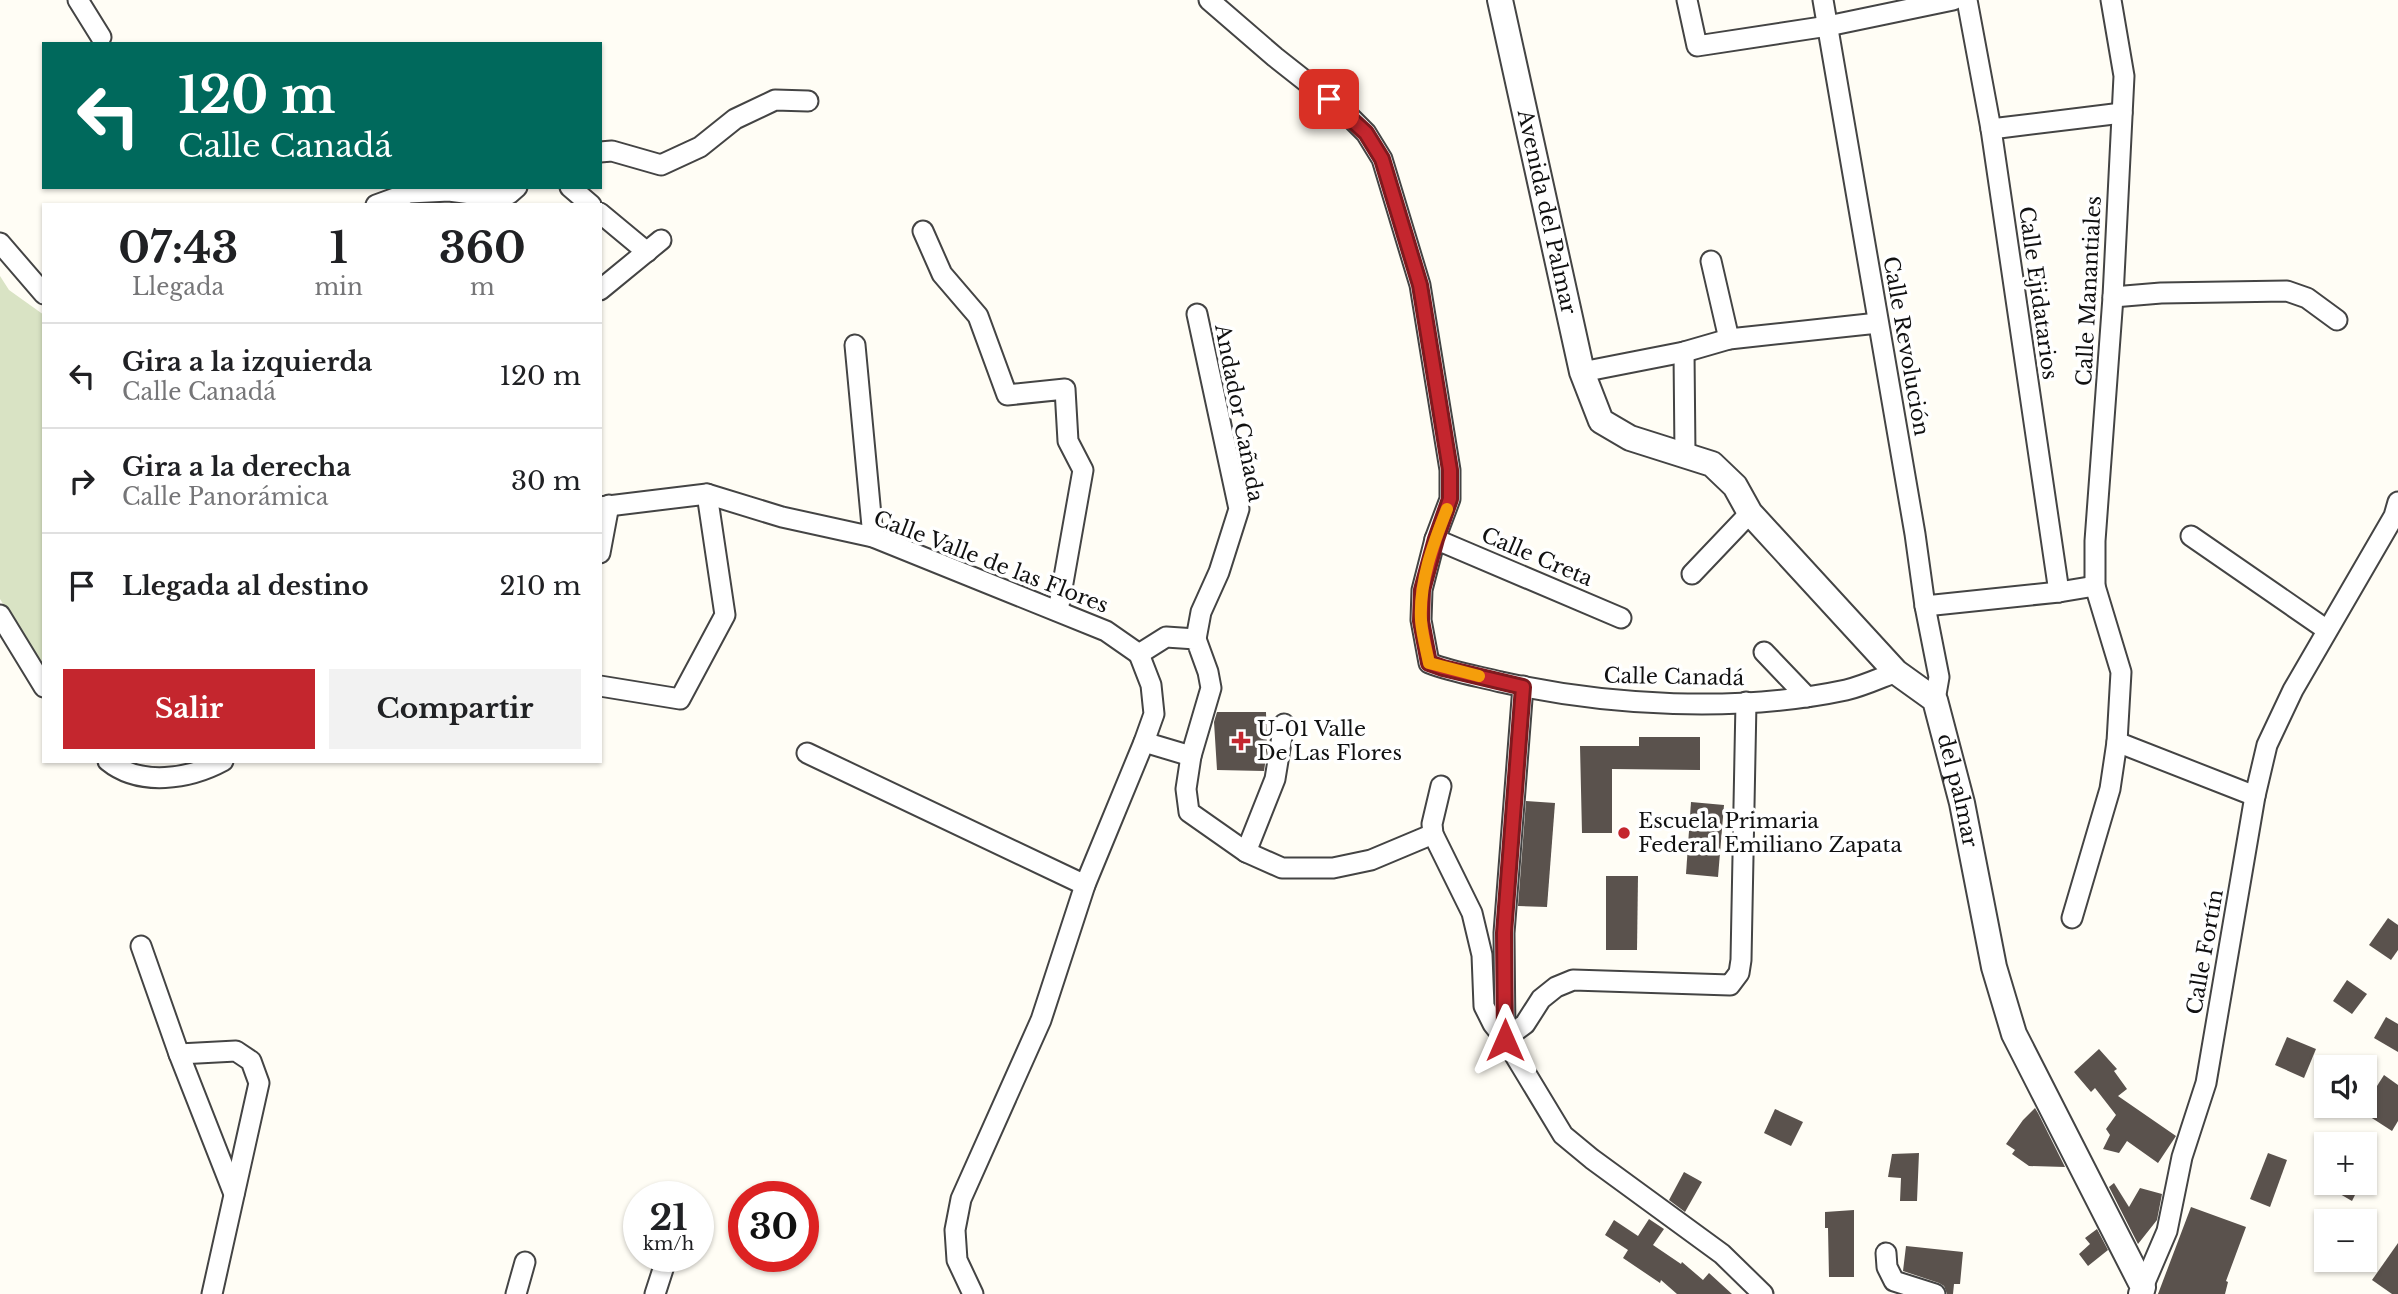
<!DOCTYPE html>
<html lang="es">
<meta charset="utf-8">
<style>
body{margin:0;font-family:"Libre Baskerville",serif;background:#f2f2f2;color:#202124;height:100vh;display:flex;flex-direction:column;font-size:26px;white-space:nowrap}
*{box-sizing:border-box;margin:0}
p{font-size:23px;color:#757577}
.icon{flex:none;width:38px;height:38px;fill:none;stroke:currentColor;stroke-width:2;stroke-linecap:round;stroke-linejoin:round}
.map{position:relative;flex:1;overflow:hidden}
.sheet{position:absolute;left:42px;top:203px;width:560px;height:560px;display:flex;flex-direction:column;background:#fff;border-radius:0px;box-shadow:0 2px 5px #0004}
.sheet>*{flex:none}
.banner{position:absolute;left:42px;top:42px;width:560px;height:147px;border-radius:0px;box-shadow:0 2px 5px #0004;background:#00695c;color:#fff;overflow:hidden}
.fabs{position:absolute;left:2314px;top:1055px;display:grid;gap:14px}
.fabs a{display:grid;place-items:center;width:63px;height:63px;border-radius:0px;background:#fff;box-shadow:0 2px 5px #0004;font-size:35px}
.speed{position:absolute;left:623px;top:1181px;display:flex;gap:14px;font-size:35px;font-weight:700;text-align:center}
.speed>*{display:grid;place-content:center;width:91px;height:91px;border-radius:50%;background:#fff;box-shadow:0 2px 5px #0004;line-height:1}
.speed small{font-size:18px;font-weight:400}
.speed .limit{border:10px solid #d22;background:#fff;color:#111}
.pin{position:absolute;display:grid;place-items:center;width:60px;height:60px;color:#fff;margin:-30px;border-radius:14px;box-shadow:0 4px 10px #0006}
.me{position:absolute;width:77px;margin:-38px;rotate:0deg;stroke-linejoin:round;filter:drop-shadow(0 0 5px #0008)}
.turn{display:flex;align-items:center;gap:24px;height:147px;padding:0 21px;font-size:32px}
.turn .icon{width:91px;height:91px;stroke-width:2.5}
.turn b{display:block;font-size:49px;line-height:60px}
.eta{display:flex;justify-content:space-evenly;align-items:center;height:119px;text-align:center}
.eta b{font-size:42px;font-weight:700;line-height:49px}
.cta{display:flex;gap:14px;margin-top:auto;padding:14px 21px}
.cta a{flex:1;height:80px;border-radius:0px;background:#c4262e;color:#fff;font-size:28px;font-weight:700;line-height:80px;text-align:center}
.cta a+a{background:#f2f2f2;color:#202124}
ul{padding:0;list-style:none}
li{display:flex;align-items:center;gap:21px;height:105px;padding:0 21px;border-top:2px solid #e0e0e0}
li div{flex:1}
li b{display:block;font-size:26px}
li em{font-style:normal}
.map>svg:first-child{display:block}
.cemetery{fill:#d9e3c4}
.building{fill:#5a524d}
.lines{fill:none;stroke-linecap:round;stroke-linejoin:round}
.minor-casing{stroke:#444;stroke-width:23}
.tertiary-casing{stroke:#444;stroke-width:28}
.minor{stroke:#fff;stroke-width:19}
.tertiary{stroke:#fff;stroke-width:24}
.route-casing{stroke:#7f191e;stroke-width:18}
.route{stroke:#c4262e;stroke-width:12}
.slow{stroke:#f59e0b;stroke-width:12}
.poi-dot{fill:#c4262e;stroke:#fff;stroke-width:2.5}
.labels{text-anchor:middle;stroke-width:7;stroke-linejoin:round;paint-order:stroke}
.street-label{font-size:21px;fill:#111;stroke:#fff}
.poi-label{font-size:21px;fill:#111;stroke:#fff;text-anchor:start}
</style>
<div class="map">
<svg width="2398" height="1294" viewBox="0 0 2398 1294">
<rect width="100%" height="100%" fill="#fffdf5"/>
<path class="cemetery" d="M0 276 9 290 44 315V668L0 599Z"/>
<g class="building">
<path d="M1217 712H1266L1267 751 1264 771 1217 770 1214 722Z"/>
<path d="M1639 737H1700V770L1612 769V833H1582L1580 746H1639Z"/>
<path d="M1526 801 1555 803 1547 907 1518 906Z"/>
<path d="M1691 802 1724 805 1718 877 1686 874Z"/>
<path d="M1606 876H1638L1637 950H1606Z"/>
<path d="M2388 918 2398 925V950L2391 960 2369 945Z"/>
<path d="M2347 980 2367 994 2352 1014 2333 1001Z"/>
<path d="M2386 1017 2398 1024V1052L2374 1038Z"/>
<path d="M2287 1037 2316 1049 2304 1078 2275 1065Z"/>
<path d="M2099 1049 2117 1069 2114 1071 2127 1089 2118 1096 2176 1136 2158 1163 2127 1141 2119 1153 2103 1149 2110 1135 2106 1129 2116 1115 2095 1088 2091 1092 2074 1072Z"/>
<path d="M2384 1075 2398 1085V1121L2392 1131 2361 1111Z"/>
<path d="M2035 1108 2038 1113 2065 1167 2029 1166 2012 1154 2015 1150 2006 1144 2023 1120Z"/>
<path d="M1775 1109 1803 1122 1791 1146 1764 1133Z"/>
<path d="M1919 1153 1917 1201H1900L1901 1178 1888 1177 1892 1154Z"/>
<path d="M2268 1153 2287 1160 2270 1207 2250 1199Z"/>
<path d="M1684 1172 1702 1182 1685 1212 1669 1200Z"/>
<path d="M2114 1183 2129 1207 2140 1188 2162 1194 2157 1220 2138 1244 2109 1187Z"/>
<path d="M2321 1183H2361L2352 1201Z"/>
<path d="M2191 1207 2246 1227 2226 1281 2228 1282 2225 1294H2158Z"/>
<path d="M1854 1210V1277H1829L1828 1228H1825V1212Z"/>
<path d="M1649 1219 1664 1229 1653 1245 1681 1264 1682 1262 1703 1280 1709 1273 1732 1294H1677L1661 1280 1660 1283 1623 1258 1628 1250 1605 1235 1614 1220 1638 1236Z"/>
<path d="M2097 1229 2108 1250 2088 1266 2079 1254 2090 1244 2085 1238Z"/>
<path d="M2398 1243V1294H2392L2372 1280Z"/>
<path d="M1906 1246 1963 1252 1960 1284H1954L1953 1294H1947L1944 1286 1939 1283 1903 1271Z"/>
</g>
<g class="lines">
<defs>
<g id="minor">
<path d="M78 0 101 37"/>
<path d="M1209 0 1275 57 1346 113 1366 133 1382 159 1420 285 1450 470V499L1435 539 1422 590 1421 620 1429 663C1452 672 1477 676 1501 682 1609 706 1738 713 1846 690 1863 686 1880 678 1896 672"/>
<path d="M1687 0 1697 46 1828 26 1953 0"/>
<path d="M1823 0 1915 534 1925 606 1939 677 1935 700"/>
<path d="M1967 0 1991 129 2059 592"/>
<path d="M1991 129 2122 113"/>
<path d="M600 152 612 151 661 165 700 147 735 119 775 100 808 101"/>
<path d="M570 187 591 205"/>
<path d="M376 205 409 193 449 191 487 196 509 194 517 187"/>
<path d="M600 213 647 252"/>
<path d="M923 231 942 274 978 316 1007 395 1065 389 1068 441 1083 470 1058 611"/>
<path d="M0 243 44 294"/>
<path d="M1711 261 1729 339"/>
<path d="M600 290 661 240"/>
<path d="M2113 297 2161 293 2287 291 2307 298 2337 320"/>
<path d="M855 345 873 537"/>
<path d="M1684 352 1685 455"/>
<path d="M1582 372 1684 352 1729 339 1878 323"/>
<path d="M600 507 707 494 782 517 873 537 1106 631 1139 654"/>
<path d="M2191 536 2327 630"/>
<path d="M1435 539 1621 618"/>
<path d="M600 553 609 505"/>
<path d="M1692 574 1750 513"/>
<path d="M1925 606 2059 592 2095 586"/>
<path d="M0 615 44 687"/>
<path d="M1196 639 1201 612 1219 572 1239 509 1197 314"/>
<path d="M1764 652 1807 697"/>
<path d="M1139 654 1166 637 1196 639 1208 672 1211 688 1191 756 1186 789 1189 812 1246 852 1282 868H1333L1371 860 1433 834"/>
<path d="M600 686 680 699 725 615 707 494"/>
<path d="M1523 686 1504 933 1505 1039 1563 1135 1592 1159 1722 1254 1763 1294"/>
<path d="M1144 742 1191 756"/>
<path d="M2117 742 2255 796"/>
<path d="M807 753 1085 885"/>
<path d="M108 761C140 787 190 779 223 761"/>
<path d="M1441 786 1432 824 1433 834 1472 913 1482 955 1484 1006 1493 1024 1505 1039 1525 1024 1541 999 1556 987 1573 980 1730 985 1739 973 1741 960 1746 702"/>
<path d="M1246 852 1275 779 1284 724"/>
<path d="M2072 918 2110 789 2117 742 2121 672 2095 586V541L2113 297 2124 76 2111 0"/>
<path d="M141 946 179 1054 234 1194"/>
<path d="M179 1054 236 1051 251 1061 259 1083 212 1294"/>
<path d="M1886 1253 1887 1267 1894 1281 1935 1294"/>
<path d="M2143 1287 2167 1231 2182 1157 2206 1083 2255 796 2267 745 2293 690 2394 516 2398 502"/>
<path d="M516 1294 525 1262"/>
<path d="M655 1294 665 1263"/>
<path d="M973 1294 957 1260 955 1230 961 1199 1041 1020 1085 885 1144 742 1154 714 1151 685 1139 654"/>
</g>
<g id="tertiary">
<path id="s1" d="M1500 0 1582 372 1601 421 1630 438 1712 464 1735 486 1750 513 1896 672 1935 700 1962 803 1994 967 2014 1034 2143 1287 2141 1294"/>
</g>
</defs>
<use href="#minor" class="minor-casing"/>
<use href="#tertiary" class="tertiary-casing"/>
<use href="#minor" class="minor"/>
<use href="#tertiary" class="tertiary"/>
</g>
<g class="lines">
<defs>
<path id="route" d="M1329 99 1366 133 1382 159 1420 285 1450 470V499L1436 539 1422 590 1421 621 1429 663 1443 668 1523 687 1504 933 1505 1040"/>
</defs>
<use href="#route" class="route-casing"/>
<use href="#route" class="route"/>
<path class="slow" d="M1447 509C1433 544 1419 582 1421 620 1422 634 1426 649 1429 663L1479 676"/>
</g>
<g class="poi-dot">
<path d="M1237.5 730.5h7v7h7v7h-7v7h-7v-7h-7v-7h7z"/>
<circle cx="1624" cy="833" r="7"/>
</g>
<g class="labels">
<g class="street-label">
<text dy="7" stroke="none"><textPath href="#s1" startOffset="217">Avenida del Palmar</textPath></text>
<text transform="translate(2089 291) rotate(-87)" y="7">Calle Manantiales</text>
<text transform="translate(2038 293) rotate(82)" y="7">Calle Ejidatarios</text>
<text transform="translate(1906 346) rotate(80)" y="7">Calle Revolución</text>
<text transform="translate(1239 413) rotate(79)" y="7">Andador Cañada</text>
<text transform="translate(1537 557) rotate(23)" y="7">Calle Creta</text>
<text transform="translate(991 562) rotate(21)" y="7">Calle Valle de las Flores</text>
<text transform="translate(1674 677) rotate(1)" y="7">Calle Canadá</text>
<text dy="7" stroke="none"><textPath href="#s1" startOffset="973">del palmar</textPath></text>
<text transform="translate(2205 952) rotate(-80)" y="7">Calle Fortín</text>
</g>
<g class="poi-label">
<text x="1257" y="736">U-01 Valle<tspan x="1257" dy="24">De Las Flores</tspan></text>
<text x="1638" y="828">Escuela Primaria<tspan x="1638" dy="24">Federal Emiliano Zapata</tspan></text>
</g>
</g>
</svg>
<div class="fabs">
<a><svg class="icon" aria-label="sound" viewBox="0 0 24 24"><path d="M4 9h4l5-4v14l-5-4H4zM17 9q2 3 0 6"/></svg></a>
<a>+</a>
<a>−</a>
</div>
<div class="speed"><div>21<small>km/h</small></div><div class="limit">30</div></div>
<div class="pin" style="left:1329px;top:99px;background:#d93025"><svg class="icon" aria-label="arrive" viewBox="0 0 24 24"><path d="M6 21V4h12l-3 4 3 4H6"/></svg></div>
<svg class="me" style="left:1505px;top:1040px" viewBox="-20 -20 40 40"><path d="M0-17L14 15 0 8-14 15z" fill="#c4262e" stroke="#fff" stroke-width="4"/></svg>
<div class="banner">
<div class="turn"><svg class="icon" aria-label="left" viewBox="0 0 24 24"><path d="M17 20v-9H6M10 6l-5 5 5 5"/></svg><div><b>120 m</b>Calle Canadá</div></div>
</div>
<section class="sheet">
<div class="eta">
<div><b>07:43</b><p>Llegada</p></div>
<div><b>1</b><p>min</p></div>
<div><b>360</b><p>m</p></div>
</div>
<ul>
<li><svg class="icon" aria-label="left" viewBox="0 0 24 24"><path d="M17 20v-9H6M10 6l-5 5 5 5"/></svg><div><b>Gira a la izquierda</b><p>Calle Canadá</p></div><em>120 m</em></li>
<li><svg class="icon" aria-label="right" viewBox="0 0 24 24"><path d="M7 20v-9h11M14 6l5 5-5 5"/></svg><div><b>Gira a la derecha</b><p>Calle Panorámica</p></div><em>30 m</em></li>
<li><svg class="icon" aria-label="arrive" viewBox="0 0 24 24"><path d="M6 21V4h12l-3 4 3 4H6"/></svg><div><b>Llegada al destino</b></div><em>210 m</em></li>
</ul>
<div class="cta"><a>Salir</a><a>Compartir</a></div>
</section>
</div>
